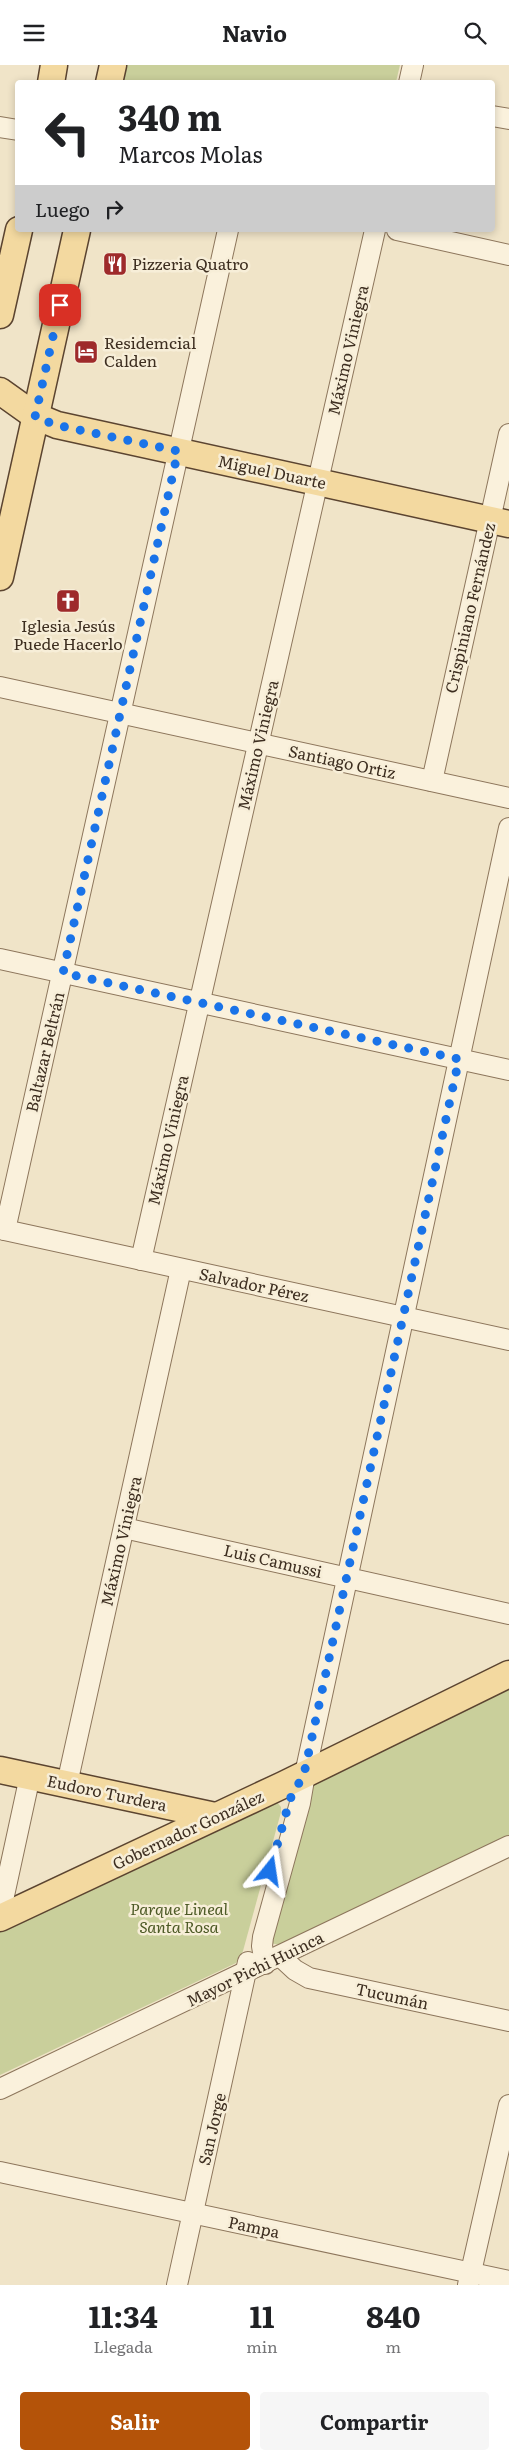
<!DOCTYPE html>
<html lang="es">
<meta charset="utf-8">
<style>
body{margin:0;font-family:Literata,serif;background:#f6f6f6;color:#202124;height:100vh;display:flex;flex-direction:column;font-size:19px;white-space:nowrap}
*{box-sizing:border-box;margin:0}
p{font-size:16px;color:#757577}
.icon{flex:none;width:28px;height:28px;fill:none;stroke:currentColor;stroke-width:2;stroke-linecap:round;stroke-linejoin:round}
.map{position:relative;height:2220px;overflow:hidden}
.sheet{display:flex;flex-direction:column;background:#fff;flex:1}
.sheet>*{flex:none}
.top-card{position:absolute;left:15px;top:15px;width:480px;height:152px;border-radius:5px;box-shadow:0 2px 8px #0003;background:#fff;color:#202124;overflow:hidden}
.pin{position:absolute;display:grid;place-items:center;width:42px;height:42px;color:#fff;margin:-21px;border-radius:10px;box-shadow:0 2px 8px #0006}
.me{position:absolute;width:55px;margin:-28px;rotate:15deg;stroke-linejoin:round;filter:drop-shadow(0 0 4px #0008)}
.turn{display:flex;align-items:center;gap:18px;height:105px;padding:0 20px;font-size:22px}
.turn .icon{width:65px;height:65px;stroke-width:2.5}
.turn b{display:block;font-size:35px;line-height:42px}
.then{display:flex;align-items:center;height:48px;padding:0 20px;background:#0003;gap:10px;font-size:19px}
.eta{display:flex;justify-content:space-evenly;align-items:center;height:85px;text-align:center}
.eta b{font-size:30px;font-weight:700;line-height:35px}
.primary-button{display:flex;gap:10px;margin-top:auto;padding:10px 20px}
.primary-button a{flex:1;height:58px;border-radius:5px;background:#b45309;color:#fff;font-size:20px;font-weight:700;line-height:58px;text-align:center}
.primary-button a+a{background:#f6f6f6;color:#202124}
header{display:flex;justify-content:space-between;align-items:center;height:65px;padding:0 20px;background:#fff;font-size:22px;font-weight:700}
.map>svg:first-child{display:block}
.green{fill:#c9cf9b}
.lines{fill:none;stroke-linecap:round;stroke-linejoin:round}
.minor-casing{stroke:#8d765c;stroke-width:22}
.major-casing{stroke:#5b4430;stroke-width:29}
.minor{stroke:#faf1dc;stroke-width:20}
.major{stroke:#f3d9a0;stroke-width:26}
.route{stroke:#1a73e8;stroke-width:9;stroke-dasharray:0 16.2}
.labels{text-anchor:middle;stroke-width:5;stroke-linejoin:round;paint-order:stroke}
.poi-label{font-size:16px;fill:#3d2e20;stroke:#f7eed8;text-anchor:start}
.street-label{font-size:16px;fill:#3d2e20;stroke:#f7eed8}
.park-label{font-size:16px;font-style:italic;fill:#4d5a26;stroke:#f7eed8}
</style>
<header><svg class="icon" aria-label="menu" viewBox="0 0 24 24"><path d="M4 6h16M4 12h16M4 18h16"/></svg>Navio<svg class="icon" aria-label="search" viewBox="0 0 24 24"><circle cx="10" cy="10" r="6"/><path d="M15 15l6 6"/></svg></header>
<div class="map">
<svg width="509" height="2220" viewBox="0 0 509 2220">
<rect width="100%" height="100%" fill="#f0e4c8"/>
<g class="green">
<path d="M127 0H400L396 17H123Z"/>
<path d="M509 1622V1770L280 1880 270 1878 310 1721Z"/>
<path d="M277 1737 281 1742V1747L243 1886 236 1898 0 2010V1865Z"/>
</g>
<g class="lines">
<defs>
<g id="minor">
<path d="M409 18 413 0"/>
<path d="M492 51 509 54"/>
<path d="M0 62 18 65"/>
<path d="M397 165 509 190"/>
<path d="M0 622 509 733"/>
<path d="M432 716 509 369"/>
<path d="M0 894 509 1005"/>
<path d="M0 1164 509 1275"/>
<path d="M5 1165 228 165"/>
<path d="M141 1195 375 165"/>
<path d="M124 1463 509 1549"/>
<path d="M67 1719 181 1204"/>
<path d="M0 1849 30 1711"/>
<path d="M281 1892 295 1905 309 1913 509 1956"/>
<path d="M265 1899 262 1881 263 1872 300 1738 305 1709 509 763"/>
<path d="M0 2024 509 1781"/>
<path d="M0 2107 509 2216"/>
<path d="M177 2220 248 1897"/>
<path d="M468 2220 509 2040"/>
</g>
<g id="major">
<path d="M51 18 54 0"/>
<path d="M109 18 113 0"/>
<path d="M0 250 19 165"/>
<path d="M0 326 35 351 57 360 509 459"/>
<path d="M0 512 77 165"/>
<path d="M0 1705 215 1751"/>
<path d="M0 1853 283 1720 509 1609"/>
</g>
</defs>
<use href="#minor" class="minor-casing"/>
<use href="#major" class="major-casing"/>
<use href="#minor" class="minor"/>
<use href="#major" class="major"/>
</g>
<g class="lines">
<path class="route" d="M60 240 35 352 56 360 178 386 63 908 459 994 304 1709 290 1734 270 1806"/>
</g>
<defs>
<symbol id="restaurant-square" viewBox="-11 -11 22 22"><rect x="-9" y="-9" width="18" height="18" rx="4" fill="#9e2a2b" stroke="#f7eed8"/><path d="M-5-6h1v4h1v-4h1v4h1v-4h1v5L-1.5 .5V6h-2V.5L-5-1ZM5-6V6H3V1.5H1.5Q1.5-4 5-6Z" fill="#fff"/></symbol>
<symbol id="hotel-square" viewBox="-11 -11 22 22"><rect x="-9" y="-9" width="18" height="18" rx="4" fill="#9e2a2b" stroke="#f7eed8"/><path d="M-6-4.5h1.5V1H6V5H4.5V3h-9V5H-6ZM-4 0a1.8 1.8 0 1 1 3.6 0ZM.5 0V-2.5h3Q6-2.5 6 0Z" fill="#fff"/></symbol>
<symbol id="church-square" viewBox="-11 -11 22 22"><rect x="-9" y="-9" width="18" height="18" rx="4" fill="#9e2a2b" stroke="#f7eed8"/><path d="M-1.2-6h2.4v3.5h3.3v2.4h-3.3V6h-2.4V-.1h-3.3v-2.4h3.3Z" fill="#fff"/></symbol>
</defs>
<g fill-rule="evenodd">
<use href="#restaurant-square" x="101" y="185" width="28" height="28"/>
<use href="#hotel-square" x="72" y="273" width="28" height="28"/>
<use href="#church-square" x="54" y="522" width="28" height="28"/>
</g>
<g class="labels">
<g class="poi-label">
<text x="132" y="205">Pizzeria Quatro</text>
<text x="104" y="284">Residemcial<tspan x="104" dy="18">Calden</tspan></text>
<text x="68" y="567" text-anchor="middle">Iglesia Jesús<tspan x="68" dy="18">Puede Hacerlo</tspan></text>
</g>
<g class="street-label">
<text transform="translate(348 285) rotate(-77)" y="6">Máximo Viniegra</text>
<text transform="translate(272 407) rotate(12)" y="6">Miguel Duarte</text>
<text transform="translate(470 543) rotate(-77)" y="6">Crispiniano Fernández</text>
<text transform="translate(258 680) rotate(-77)" y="6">Máximo Viniegra</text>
<text transform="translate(342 697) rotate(12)" y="6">Santiago Ortiz</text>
<text transform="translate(45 987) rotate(-77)" y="6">Baltazar Beltrán</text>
<text transform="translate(168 1075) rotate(-77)" y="6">Máximo Viniegra</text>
<text transform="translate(254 1220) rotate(12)" y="6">Salvador Pérez</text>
<text transform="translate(121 1476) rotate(-77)" y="6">Máximo Viniegra</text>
<text transform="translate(273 1496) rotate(13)" y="6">Luis Camussi</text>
<text transform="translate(107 1728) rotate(12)" y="6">Eudoro Turdera</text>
<text transform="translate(188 1765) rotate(-25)" y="6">Gobernador González</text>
<text transform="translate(255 1904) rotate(-26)" y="6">Mayor Pichi Huinca</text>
<text transform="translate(392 1931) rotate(12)" y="6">Tucumán</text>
<text transform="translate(212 2064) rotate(-77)" y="6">San Jorge</text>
<text transform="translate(254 2162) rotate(12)" y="6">Pampa</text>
</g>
<g class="park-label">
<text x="179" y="1850">Parque Lineal<tspan x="179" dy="18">Santa Rosa</tspan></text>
</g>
</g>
</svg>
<div class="pin" style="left:60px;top:240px;background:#d93025"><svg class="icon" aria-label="arrive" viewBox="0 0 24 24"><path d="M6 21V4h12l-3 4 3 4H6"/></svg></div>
<svg class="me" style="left:270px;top:1806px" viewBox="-20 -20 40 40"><path d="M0-17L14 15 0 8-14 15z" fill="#1a73e8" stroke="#fff" stroke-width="4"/></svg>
<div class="top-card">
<div class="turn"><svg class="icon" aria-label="left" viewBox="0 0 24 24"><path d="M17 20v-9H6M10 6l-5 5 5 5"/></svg><div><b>340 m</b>Marcos Molas</div></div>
<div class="then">Luego<svg class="icon" aria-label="right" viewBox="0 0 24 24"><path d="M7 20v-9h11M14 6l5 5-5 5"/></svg></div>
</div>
</div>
<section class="sheet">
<div class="eta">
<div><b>11:34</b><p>Llegada</p></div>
<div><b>11</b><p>min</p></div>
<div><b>840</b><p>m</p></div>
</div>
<div class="primary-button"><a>Salir</a><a>Compartir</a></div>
</section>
